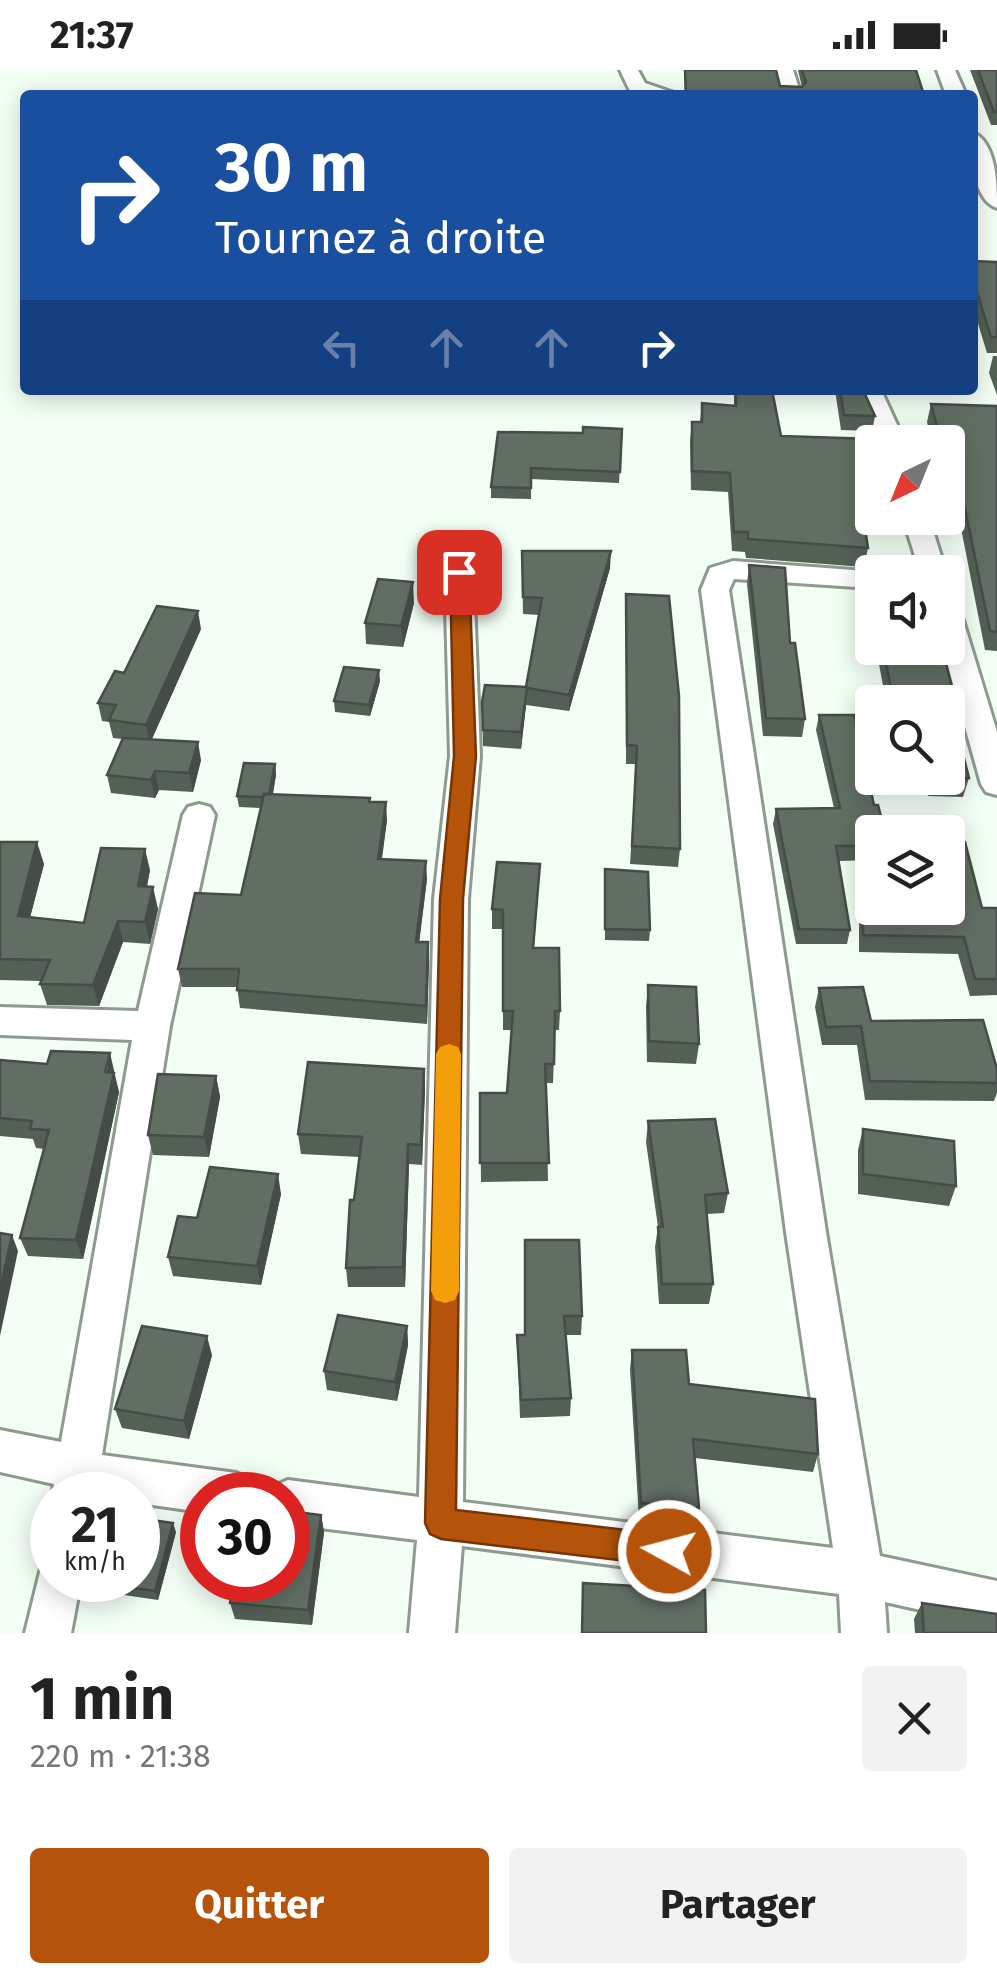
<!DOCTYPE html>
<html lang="fr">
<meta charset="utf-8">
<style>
body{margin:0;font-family:"Fira Sans",sans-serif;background:#f2f2f2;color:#222;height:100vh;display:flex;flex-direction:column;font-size:38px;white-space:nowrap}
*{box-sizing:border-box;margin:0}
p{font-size:32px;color:#767676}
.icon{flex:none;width:55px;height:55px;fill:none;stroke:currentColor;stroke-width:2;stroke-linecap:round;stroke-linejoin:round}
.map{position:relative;height:1563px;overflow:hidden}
.drawer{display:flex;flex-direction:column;background:#fff;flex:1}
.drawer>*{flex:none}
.banner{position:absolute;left:20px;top:20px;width:958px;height:305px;border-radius:10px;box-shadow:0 5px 25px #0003;background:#1a4fa0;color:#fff;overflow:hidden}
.needle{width:65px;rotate:223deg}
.fabs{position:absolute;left:855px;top:355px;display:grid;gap:20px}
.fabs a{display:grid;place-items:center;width:110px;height:110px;border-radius:10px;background:#fff;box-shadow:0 5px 25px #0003;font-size:50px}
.speed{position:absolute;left:30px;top:1402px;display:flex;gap:20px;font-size:50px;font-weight:700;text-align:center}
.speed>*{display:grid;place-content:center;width:130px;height:130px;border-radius:50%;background:#fff;box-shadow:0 5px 25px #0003;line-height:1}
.speed small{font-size:25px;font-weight:400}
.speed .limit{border:15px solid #d22;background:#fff;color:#111}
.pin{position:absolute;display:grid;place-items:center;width:85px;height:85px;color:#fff;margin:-42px;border-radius:20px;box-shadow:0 5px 15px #0006}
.me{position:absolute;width:110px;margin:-55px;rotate:277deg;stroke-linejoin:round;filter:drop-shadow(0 0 8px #0008)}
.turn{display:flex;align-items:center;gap:35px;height:210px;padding:0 30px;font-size:45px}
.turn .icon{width:130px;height:130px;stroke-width:2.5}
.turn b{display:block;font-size:70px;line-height:85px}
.lanes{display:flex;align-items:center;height:95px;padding:0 30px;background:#0003;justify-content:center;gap:50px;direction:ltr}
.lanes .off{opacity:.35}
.round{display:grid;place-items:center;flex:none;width:105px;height:105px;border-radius:10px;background:#f2f2f2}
.head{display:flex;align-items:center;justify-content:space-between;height:170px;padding:0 30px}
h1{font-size:60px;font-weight:700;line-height:75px}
.button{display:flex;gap:20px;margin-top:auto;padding:20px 30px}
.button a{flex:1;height:115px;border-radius:10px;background:#b45309;color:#fff;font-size:40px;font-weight:700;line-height:115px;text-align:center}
.button a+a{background:#f2f2f2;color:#222}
.status{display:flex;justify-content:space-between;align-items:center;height:70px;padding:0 50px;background:#fff;direction:ltr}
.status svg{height:28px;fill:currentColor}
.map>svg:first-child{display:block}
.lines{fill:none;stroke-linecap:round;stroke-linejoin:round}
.street-casing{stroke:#8e9a90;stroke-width:6}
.street{fill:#fff;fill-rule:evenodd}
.wall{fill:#545f56}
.shaded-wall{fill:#454d46}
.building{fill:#626e64;stroke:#454d46;stroke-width:2.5}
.route{fill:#b45309;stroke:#753606;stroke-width:2.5}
.slow{fill:#f59e0b}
</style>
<div class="status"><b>21:37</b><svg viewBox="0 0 49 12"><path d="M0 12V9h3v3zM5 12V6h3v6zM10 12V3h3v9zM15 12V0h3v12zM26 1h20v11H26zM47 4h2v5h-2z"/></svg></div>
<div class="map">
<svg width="997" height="1563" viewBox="0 0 997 1563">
<rect width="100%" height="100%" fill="#f3fef5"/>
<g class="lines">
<defs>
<g id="street">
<path d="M620 0H638L645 13 680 25 630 21Z"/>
<path d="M775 0H793L801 25H781Z"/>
<path d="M937 0H955L966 25H946Z"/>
<path d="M972 62C997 72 997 116 997 138 972 130 972 84 972 62Z"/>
<path d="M857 320H881L905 372H881Z"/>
<path d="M903 448H929L946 502H920Z"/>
<path d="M733 491 880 502H872V518L734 509 729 520 826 1162 880 1486 997 1511V1557L885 1532 887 1563H841L839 1524 462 1476 455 1563H409L417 1470 288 1454V1425H269L272 1417 288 1410 419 1427 434 829 450 686 445 502 449 496H469L473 502 480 686 468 829 463 1432 833 1478 786 1162 701 520 710 498Z"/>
<path d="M948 538 958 541 962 547 997 662V725L986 722 981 714 943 578H948Z"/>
<path d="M199 734 210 737 215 745 170 956 102 1385 236 1403 252 1410 258 1425H202V1442L138 1433V1425L52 1426 54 1414 0 1402V1360L61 1372 132 970 0 965V937L138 941 183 745 188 737Z"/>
<path d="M52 1490V1510H81L71 1563H25L42 1494Z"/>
</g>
</defs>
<use href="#street" class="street-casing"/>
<use href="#street" class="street"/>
</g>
<g class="wall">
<path d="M684 0H776L780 16 802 17 798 0H916L924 25H685Z"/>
<path d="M970 0H997V55H991Z"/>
<path d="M972 191 997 192V283H987L972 234Z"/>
<path d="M993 286H997V325L989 303Z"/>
<path d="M734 320H772L781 366 872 372V448H888L884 465 866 464 868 478 864 497 746 488 745 482 732 481 728 422 691 420 690 371 692 352H700L702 333 734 335Z"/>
<path d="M835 320H863L875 346 872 361 841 360Z"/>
<path d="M931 334 997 336V581L985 580 958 443H950L948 432V372H932L927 352Z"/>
<path d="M622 359 619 413 531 409V429L491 428V417L583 363Z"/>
<path d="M522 481 610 498 569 641 526 635 521 679 483 676 482 632 526 617 539 545 523 544Z"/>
<path d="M749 495 790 573 805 649 802 667 763 666 747 514Z"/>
<path d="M871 514H872V561L867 533Z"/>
<path d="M626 524 680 779 678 797 630 794 636 694H626Z"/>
<path d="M414 533 403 577 366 574 365 553Z"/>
<path d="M201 559 152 669 201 690 193 722 159 720 155 728 111 723 107 705 122 669 113 668 109 652 102 651 98 633 124 603Z"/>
<path d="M876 578H942L955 629 952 641 969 708 963 727 928 726 924 708H948V632H886Z"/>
<path d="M380 611 370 646 335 642 334 631Z"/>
<path d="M819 645 872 762V790L839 791 850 860 847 874H796L773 754 776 739 834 738 816 660Z"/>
<path d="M275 694 276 705 273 724 370 732 387 750 382 789 427 809 419 872 429 890 427 954 240 938 237 917H182L178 899 241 825 261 738 239 737 237 726Z"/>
<path d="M0 772 44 794 30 847 84 853 150 800 147 817 158 839 150 874 123 872 99 936 47 935 40 914 41 911 0 910Z"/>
<path d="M540 794 534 878 560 941 559 960H555L553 1013H546L548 1111 481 1112 480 1023H507L511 960H503V859H492V839Z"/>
<path d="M605 799 650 860 649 871 605 870Z"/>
<path d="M863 836 997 838V925L970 926 958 884 859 882V853Z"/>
<path d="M648 915 699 974 696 994 647 992 646 936Z"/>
<path d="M819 918 871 951 997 1013V1023L994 1031 865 1030 857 975H822L815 937Z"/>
<path d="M0 990 115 1003 114 1006 119 1022 83 1189 28 1186 20 1168 44 1079 36 1078 33 1069 0 1066Z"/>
<path d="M424 999 425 1019 422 1095 409 1094 405 1217H348L346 1198 360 1087 301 1084 298 1064Z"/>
<path d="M216 1006 220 1027 209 1087 153 1085 148 1065Z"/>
<path d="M648 1051 728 1123 724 1143 707 1144 713 1214 709 1234H659L655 1177 658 1157 646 1072Z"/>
<path d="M863 1059 956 1116 949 1136 858 1124V1080Z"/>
<path d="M281 1124 261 1215 173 1206 168 1187 197 1148Z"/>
<path d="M525 1170 582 1246 581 1265H565L571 1328 570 1346 520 1348 517 1265H525Z"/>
<path d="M407 1256 408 1275 397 1331 327 1320 324 1301Z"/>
<path d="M632 1280 689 1314 818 1384 813 1402 695 1388 699 1438 695 1455 639 1450 630 1299Z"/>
<path d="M212 1285 189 1369 122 1358 115 1339Z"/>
<path d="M321 1445 324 1462 312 1555 235 1549 230 1533Z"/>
<path d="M176 1462 158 1530 117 1524 113 1515Z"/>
<path d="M922 1533 997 1563H915L914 1549Z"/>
</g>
<g class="shaded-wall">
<path d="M611 481 610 498 569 641V625Z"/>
<path d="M413 512 414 533 403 577 401 556Z"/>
<path d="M198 541 201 559 150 673 146 655Z"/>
<path d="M379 600 380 611 370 646 369 635Z"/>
<path d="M527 618 526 635 521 679V662Z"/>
<path d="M198 672 201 690 193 722 189 703Z"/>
<path d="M275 694 276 705 270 738 269 727Z"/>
<path d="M155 701 159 720 155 728 151 710Z"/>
<path d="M386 732 387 750 379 807 378 789Z"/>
<path d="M37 772 44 794 25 867 18 846Z"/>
<path d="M145 779 150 800 142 838 138 816Z"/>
<path d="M426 791 427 809 417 890 416 872Z"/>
<path d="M153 817 158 839 150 874 145 852Z"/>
<path d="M118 851 123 872 99 936 93 915Z"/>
<path d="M428 872 429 890 427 954 426 936Z"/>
<path d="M110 983 119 1022 83 1189 76 1170Z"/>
<path d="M424 999 425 1019 422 1095 421 1075Z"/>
<path d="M216 1006 220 1027 209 1087 204 1067Z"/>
<path d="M408 1074 409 1094 405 1217 403 1197Z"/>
<path d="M278 1104 281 1124 261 1215 257 1196Z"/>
<path d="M12 1165 18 1181 0 1266V1220Z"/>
<path d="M407 1256 408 1275 397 1331 395 1312Z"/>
<path d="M207 1266 212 1285 189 1369 184 1351Z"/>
<path d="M321 1445 324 1462 312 1555 308 1540Z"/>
<path d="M173 1453 176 1462 158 1530 155 1521Z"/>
</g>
<g class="building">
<path d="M685 0H776L780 16 802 17 806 12 802 0H916L924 25H686Z"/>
<path d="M978 0H997V42H994Z"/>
<path d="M972 191 997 192V267H991L972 206Z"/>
<path d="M736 320H772L781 366 873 369 872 445H863L868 478 748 469V462H734L730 403 692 401V352H702V333L736 336Z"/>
<path d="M840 320H863L875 346 844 345Z"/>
<path d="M931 334 997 336V562L990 561 962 424H954L948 398V372H941Z"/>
<path d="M583 357 622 359 620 402 531 398V418L491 417 498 362 583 363Z"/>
<path d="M522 481H611L569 625 527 618 521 662 483 660 482 632 485 615 526 617 542 528 523 527Z"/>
<path d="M749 495 785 498 790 573H795L805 649 766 648Z"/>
<path d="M378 509 413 512 401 556 365 553Z"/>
<path d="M626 524 669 526 679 626 680 779 632 776 637 676 627 675Z"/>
<path d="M157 536 198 541 146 655 109 650 116 635 98 633 115 601 124 603Z"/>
<path d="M883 578H942L955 629H949L969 708H946H948V632H916V628H893Z"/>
<path d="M344 597 379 600 369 635 334 631Z"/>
<path d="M819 645H854L874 735H878L885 762H872V776H836L850 860 799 859 776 739 840 738Z"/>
<path d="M123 668 198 672 189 703 155 701 151 710 107 705Z"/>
<path d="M244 693 275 694 269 724H264L263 727 237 726Z"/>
<path d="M264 724 370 728 369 732H386L378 789 426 791 416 872H428L426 936 237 920 239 899H178L195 823 241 825Z"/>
<path d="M948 771 965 772 982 838H997V909H975L964 867 863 865V836H872V838H948Z"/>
<path d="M0 772H37L18 846 84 853 101 778 145 779 138 816 153 817 145 852 118 851 93 915 40 914 50 890 0 889Z"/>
<path d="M497 792 540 794 533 878H559L560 941H555L554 994H545L549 1093H480V1023H507L513 941H503V840L492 839Z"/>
<path d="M605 799 648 802 650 860 605 859Z"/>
<path d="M648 915 696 917 699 974 649 971Z"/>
<path d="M863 917 871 951 983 950 997 999V1013L870 1011 861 956 826 957 819 918Z"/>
<path d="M51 981 110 983 105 1002 114 1003 76 1170 20 1168 49 1060 30 1059 32 1051 0 1048V990L47 994Z"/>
<path d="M308 992 424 999 421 1075 408 1074 403 1197 346 1198 350 1130H354L362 1067 298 1064Z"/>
<path d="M158 1004 216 1006 204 1067 148 1065Z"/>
<path d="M715 1049 728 1123 705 1125 713 1214H662L658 1157H663L648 1051Z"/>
<path d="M863 1059 954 1071 956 1116 863 1104Z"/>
<path d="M210 1097 278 1104 257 1196 168 1187 178 1146 197 1148Z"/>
<path d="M0 1163 12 1165 0 1220Z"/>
<path d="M525 1170H579L582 1246H564L571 1328 521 1330 517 1265H525Z"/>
<path d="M338 1245 407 1256 395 1312 324 1301Z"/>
<path d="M142 1256 207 1266 184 1351 115 1339Z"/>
<path d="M632 1280H686L689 1314 815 1329 818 1384 693 1369 699 1438 641 1433Z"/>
<path d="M288 1441 321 1445 308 1540 230 1533 234 1510H288Z"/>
<path d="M138 1448 173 1453 155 1521 113 1515 115 1510H138Z"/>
<path d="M583 1513 705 1520 706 1563H582Z"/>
<path d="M922 1533 997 1544V1563H924Z"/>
</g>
<path class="route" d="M459 497 469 502 476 686 463 829 456 1440 669 1465 680 1470 685 1481 680 1492 669 1496 441 1469 430 1464 425 1453 440 829 454 686 450 502Z"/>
<path class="slow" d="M449 974 458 977 461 984 459 1221 455 1230 445 1233 435 1230 431 1221 436 984 440 977Z"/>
</svg>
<div class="fabs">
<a><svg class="needle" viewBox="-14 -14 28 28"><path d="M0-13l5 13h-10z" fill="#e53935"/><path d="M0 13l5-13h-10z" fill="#767676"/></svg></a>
<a><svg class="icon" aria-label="sound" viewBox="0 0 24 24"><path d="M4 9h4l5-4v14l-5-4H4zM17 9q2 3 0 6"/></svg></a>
<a><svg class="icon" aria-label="search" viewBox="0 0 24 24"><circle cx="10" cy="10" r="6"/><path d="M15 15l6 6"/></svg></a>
<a><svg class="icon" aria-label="layers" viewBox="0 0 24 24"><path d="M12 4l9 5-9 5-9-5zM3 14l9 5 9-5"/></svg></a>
</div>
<div class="speed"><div>21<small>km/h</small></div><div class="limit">30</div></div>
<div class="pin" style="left:459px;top:502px;background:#d93025"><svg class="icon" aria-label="arrive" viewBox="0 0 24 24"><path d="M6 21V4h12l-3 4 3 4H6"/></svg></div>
<svg class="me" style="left:669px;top:1481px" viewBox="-20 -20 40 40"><circle r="17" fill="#b45309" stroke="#fff" stroke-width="3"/><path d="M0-11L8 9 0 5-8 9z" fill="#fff"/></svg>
<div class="banner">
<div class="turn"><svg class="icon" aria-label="right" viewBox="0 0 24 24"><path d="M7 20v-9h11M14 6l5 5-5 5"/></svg><div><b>30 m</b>Tournez à droite</div></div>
<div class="lanes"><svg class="icon off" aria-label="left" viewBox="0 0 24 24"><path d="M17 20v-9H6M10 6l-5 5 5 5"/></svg><svg class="icon off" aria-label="ahead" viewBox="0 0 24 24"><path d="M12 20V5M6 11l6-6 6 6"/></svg><svg class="icon off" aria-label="ahead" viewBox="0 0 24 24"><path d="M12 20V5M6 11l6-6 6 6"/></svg><svg class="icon" aria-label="right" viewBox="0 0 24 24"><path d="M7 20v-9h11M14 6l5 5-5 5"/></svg></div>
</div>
</div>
<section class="drawer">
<div class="head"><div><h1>1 min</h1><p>220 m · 21:38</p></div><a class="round"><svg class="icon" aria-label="close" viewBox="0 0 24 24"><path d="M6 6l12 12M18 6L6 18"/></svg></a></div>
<div class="button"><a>Quitter</a><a>Partager</a></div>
</section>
